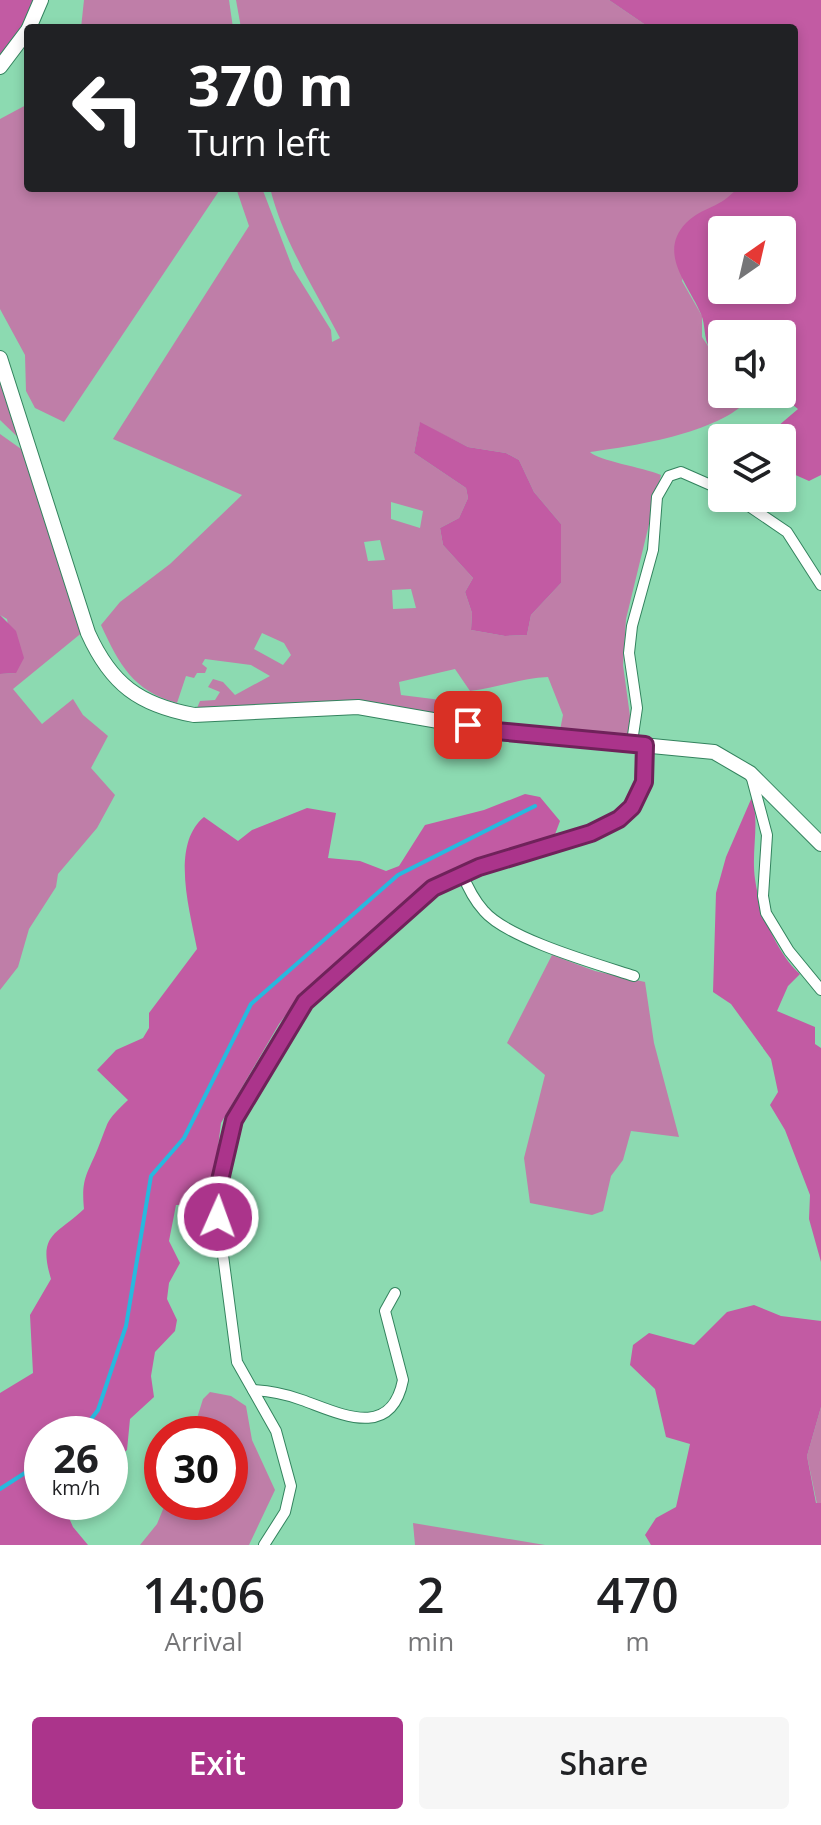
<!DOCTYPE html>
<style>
body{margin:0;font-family:"Open Sans",sans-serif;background:#f6f6f6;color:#202124;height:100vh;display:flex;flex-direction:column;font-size:30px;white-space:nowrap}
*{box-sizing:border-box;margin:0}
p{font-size:26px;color:#757577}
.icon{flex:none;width:44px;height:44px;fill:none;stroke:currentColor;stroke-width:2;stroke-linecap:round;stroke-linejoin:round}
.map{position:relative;height:1545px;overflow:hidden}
.details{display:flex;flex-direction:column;background:#fff;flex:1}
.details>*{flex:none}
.hud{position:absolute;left:24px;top:24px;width:774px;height:168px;border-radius:8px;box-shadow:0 4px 12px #0003;background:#202124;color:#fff;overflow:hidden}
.needle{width:52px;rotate:34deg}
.buttons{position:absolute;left:708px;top:216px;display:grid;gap:16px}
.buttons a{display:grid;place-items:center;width:88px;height:88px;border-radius:8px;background:#fff;box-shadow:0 4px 12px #0003;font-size:40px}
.speed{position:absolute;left:24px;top:1416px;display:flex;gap:16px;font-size:40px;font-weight:700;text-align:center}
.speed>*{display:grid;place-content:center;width:104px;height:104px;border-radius:50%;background:#fff;box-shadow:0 4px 12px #0003;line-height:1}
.speed small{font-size:20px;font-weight:400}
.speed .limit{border:12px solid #d22;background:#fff;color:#111}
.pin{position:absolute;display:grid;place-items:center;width:68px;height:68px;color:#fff;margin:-34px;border-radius:16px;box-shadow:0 4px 12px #0006}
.me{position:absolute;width:88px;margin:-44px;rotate:2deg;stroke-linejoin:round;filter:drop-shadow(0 0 6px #0008)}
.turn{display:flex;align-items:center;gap:28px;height:168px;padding:0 32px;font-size:36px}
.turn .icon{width:104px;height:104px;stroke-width:2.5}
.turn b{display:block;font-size:56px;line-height:68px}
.eta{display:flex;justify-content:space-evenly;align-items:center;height:136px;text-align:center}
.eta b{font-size:48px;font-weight:600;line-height:56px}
.action{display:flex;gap:16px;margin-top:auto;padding:16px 32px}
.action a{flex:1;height:92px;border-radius:8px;background:#ab348b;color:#fff;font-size:32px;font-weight:600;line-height:92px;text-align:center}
.action a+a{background:#f6f6f6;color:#202124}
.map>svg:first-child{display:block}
.green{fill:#bf7ea8;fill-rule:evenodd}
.forest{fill:#c25ba3;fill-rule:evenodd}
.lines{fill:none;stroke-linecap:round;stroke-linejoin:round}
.stream{stroke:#27b9de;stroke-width:4}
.street-casing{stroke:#33835e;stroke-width:12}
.secondary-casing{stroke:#33835e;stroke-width:16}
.street{stroke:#fff;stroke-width:10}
.secondary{stroke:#fff;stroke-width:14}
.route-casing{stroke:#6f225a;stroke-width:20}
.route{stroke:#ab348b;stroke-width:14}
</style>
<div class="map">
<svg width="821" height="1545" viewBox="0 0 821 1545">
<rect width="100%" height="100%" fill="#8cdab1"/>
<g class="green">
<path d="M84 0H229L233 28H81Z"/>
<path d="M236 0H609L650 28H241Z"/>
<path d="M28 104V188H221L64 422 35 408 26 391 25 355 0 309V119Z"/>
<path d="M236 188H262L293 269 331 330 332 342 340 338C314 288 284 243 270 188H737L726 202 698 215 682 281 702 316V337L710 349 722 352V394H753C727 432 634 446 590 452 599 461 642 467 661 475L626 619 623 665 633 738 560 730 563 715 548 677C521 678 497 688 470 691L455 669 399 682 401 695 441 700 469 718 405 711 366 701 197 708 200 701 215 700 220 692 208 687 213 679 223 682 235 695 270 676 251 665 205 659 202 664 207 668 205 673H197L194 678 186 676 177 703C133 691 119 664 101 625L120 602 170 564 242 495 113 439 249 226ZM420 423 468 447 506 453 519 460 534 492 561 524V583L531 615 527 635 505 636 471 630 472 613 465 592 473 578 443 545 440 528 459 518 468 498 466 488 414 453ZM391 502 423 511 420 528 391 519ZM380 540 385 560 368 561 364 542ZM411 589 416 608 393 609 392 590ZM262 633 284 643 291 655 283 665 254 649Z"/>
<path d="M0 364 28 447 0 420Z"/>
<path d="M0 434 31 456 84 631 13 689 42 724 73 699 83 715 108 736 91 768 115 795 97 828 58 874 56 887 29 929 18 967 0 990V674L16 673 7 619 0 615Z"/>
<path d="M552 955 595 971 645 982 654 1043 679 1137 631 1131 623 1160 611 1176 603 1211 592 1215 530 1203 524 1158 545 1075 507 1043Z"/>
<path d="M210 1392 231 1396 246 1406 252 1440 275 1490 249 1545H140L157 1524 166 1502H230V1434H192L203 1399Z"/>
<path d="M821 1407V1503L817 1504 807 1456Z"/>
<path d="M413 1523 545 1545H415Z"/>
</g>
<g class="forest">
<path d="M0 0H35L20 35 0 61Z"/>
<path d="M609 0H821V475L809 481 782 469V438H764L798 409 779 394H782V334H722V352L710 349C703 337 706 326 701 314 689 285 657 253 686 223 703 206 720 209 737 188H794V28H650ZM782 230V290H722V230Z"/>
<path d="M420 422 468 447 506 453 519 460 534 492 561 524V583L531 615 527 635 505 636 471 630 472 613 465 592 473 578 443 545 440 528 459 518 468 498 466 488 414 453Z"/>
<path d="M0 615 16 631 24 658 16 673 0 674Z"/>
<path d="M525 794 540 797 560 821 554 837 542 850 425 884 303 992 279 1024 221 1123 214 1179 204 1204 176 1205 169 1241 180 1263 169 1283 167 1299 177 1320 175 1331 155 1352 151 1376 154 1397 130 1419 127 1450 110 1464V1434H42V1502H62L73 1527 88 1545H0V1393L33 1373 30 1315 51 1279C37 1233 57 1235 84 1209 81 1178 87 1175 98 1148 110 1119 104 1123 128 1100L97 1070 116 1050 143 1038 149 1028V1013L197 949C190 911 170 845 204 817L238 841 252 830 307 808 336 813 328 858 360 861 386 871 399 866 425 825 484 810Z"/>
<path d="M752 797C760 825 751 850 755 879 759 910 777 954 800 974L788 986 777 1011 815 1027V1044L821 1048V1262L809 1219 810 1195 785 1130 770 1105 778 1092 771 1059 731 1004 713 992 716 893 726 857Z"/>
<path d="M754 1305 781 1316 821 1321V1407L807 1456 816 1503H821V1545H651L645 1535 656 1518 676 1507 690 1444 666 1437 655 1389 630 1365 633 1345 649 1333 694 1345 727 1312Z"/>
</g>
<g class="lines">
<g class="stream">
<path d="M80 1434 98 1410 126 1326 151 1176 184 1138 251 1004 398 875 535 806"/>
<path d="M0 1489 42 1462"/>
</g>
<defs>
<g id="street">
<path d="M737 498 787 532 821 585"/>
<path d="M632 742 637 708 629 653 632 626 653 550 657 497 669 476 681 472 722 490"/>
<path d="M751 775 767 835 763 896 766 913 789 951 821 990"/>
<path d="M462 873C467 886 474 900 484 911 508 939 597 964 634 976"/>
<path d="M253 1390C269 1391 286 1394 302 1400 339 1413 391 1441 403 1380L385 1311 395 1293"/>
<path d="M264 1545 285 1512 291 1486 276 1431 237 1362 218 1217 222 1164 240 1105 305 1002 433 888C464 871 498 859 532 849 565 839 610 835 633 805 646 787 644 766 645 745"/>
</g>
<g id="secondary">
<path d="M29 28 41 0"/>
<path d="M0 67 28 30"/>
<path d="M0 358 88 633C111 684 139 705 194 715L358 707 496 731 714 752 750 773 821 844"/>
</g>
</defs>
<use href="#street" class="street-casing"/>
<use href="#secondary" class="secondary-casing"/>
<use href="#street" class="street"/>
<use href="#secondary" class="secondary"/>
</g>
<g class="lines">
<defs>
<path id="route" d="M218 1217V1189L234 1120 305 1002 433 888 479 867 591 833 619 819 632 807 644 782 645 745 496 731 468 725"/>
</defs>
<use href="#route" class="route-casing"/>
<use href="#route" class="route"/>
</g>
</svg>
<div class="buttons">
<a><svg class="needle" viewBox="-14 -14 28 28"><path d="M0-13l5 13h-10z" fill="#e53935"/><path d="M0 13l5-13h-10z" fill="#757577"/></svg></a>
<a><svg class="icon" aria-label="sound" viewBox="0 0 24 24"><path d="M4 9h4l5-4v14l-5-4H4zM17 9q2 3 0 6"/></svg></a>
<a><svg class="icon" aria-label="layers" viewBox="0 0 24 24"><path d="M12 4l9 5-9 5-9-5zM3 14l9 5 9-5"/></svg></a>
</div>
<div class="speed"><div>26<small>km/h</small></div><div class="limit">30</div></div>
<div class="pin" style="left:468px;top:725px;background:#d93025"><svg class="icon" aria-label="arrive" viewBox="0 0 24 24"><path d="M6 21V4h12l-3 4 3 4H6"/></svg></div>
<svg class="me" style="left:218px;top:1217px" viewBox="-20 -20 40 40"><circle r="17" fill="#ab348b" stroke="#fff" stroke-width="3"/><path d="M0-11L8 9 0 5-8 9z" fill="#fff"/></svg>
<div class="hud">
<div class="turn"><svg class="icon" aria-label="left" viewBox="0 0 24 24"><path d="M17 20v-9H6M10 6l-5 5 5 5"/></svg><div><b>370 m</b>Turn left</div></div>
</div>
</div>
<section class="details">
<div class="eta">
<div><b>14:06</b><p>Arrival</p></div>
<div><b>2</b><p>min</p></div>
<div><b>470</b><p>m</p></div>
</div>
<div class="action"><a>Exit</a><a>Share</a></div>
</section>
